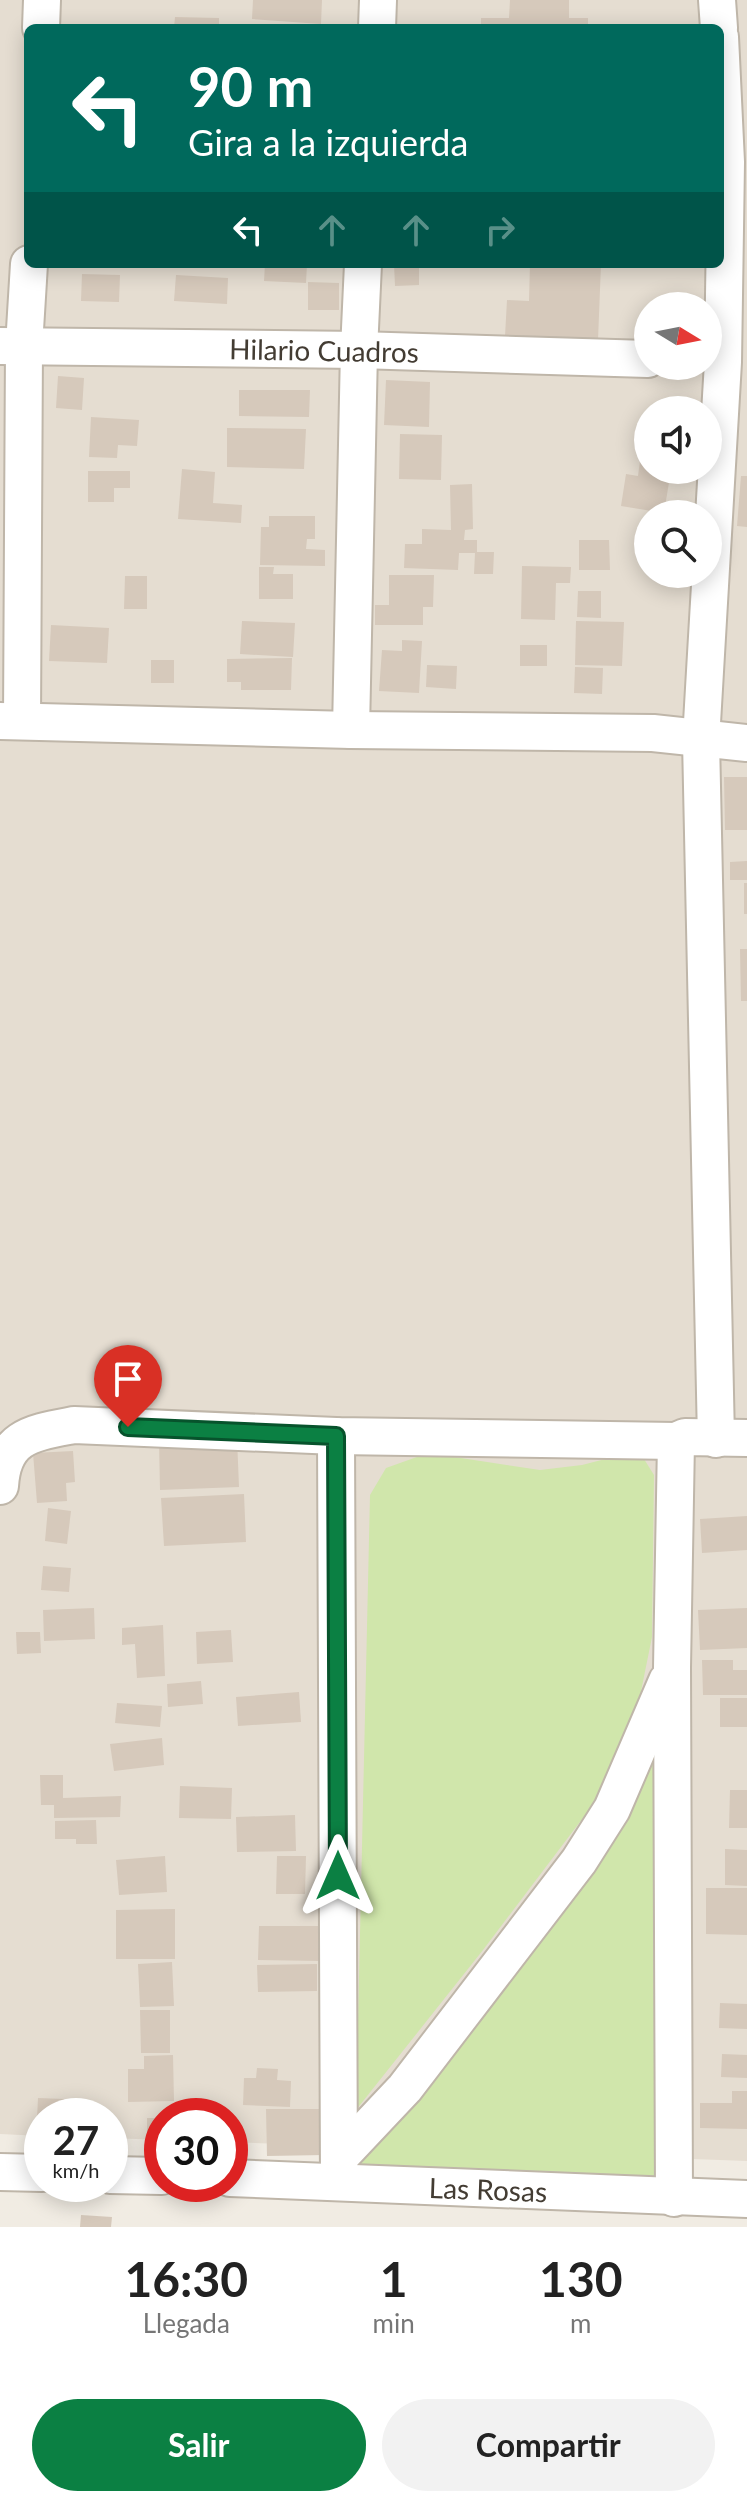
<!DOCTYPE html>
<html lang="es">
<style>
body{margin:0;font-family:Lato,sans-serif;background:#f2f2f2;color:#222;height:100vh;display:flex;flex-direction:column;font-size:30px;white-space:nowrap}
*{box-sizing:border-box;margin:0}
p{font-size:26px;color:#767676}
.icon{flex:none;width:44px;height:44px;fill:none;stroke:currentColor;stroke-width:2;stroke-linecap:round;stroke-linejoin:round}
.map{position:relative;height:2227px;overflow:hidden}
.drawer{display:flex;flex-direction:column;background:#fff;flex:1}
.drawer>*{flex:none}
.banner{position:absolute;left:24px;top:24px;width:700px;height:244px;border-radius:12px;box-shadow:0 4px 20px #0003;background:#00695c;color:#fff;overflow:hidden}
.needle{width:52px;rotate:100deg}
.tools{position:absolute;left:634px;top:292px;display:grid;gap:16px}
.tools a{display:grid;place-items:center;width:88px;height:88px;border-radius:50%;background:#fff;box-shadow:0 4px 20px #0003;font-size:40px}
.speed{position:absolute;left:24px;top:2098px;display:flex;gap:16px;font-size:40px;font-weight:700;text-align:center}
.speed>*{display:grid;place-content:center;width:104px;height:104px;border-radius:50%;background:#fff;box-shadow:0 4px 20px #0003;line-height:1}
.speed small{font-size:20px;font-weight:400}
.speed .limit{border:12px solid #d22;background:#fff;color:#111}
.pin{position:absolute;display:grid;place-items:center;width:68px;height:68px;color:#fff;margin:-82px -34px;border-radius:50% 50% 50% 0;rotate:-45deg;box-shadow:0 0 8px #0007}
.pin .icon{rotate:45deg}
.me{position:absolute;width:88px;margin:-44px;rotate:0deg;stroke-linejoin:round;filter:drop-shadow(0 0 6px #0008)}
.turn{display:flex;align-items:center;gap:28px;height:168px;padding:0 32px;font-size:36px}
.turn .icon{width:104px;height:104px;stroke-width:2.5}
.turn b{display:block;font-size:56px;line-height:68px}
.lanes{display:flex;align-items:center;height:76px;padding:0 32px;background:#0003;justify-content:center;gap:40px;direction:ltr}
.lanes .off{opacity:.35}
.eta{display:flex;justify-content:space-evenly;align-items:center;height:136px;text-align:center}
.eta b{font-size:48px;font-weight:700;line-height:56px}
.button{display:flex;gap:16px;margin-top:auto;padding:16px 32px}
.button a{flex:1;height:92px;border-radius:48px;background:#0b8043;color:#fff;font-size:32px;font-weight:700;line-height:92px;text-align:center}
.button a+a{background:#f2f2f2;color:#222}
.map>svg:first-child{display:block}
.residential{fill:#e5ddd1;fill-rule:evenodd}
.green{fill:#d0e6ab}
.building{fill:#d6c9bb}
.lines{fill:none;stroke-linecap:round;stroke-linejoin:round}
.minor-casing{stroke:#bfb6a9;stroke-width:40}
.minor{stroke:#fff;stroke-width:36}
.route-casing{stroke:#07532c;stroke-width:20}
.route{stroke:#0b8043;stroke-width:14}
.labels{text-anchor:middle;stroke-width:8;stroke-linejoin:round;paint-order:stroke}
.street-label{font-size:28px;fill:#433c33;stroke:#fff}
</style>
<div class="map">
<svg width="747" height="2227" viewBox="0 0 747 2227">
<rect width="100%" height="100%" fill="#f1ece3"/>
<path class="residential" d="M0 0H747V2161L230 2142V2116H162V2140L110 2138V2116H42V2136L0 2134ZM28 28H720V264H28ZM648 306H708V366H648ZM648 410H708V470H648ZM648 514H708V574H648Z"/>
<g class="green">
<path d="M428 1453 540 1470 582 1465 621 1455 644 1459 654 1475 652 1637 637 1711 595 1802 483 1950 356 2110 370 1495 386 1468Z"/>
<path d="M661 1734 657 2182 356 2172 360 2159Z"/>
</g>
<g class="building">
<path d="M253 0H322L321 24 252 19Z"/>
<path d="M510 0H569V18H588V28H481V18H509Z"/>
<path d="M175 17 219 18V28H174Z"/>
<path d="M265 264H307L306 283 264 281Z"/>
<path d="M394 264H419V285L395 286Z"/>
<path d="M530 264H601L598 340 505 336 507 300 529 301Z"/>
<path d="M82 274 120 275 119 302 81 301Z"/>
<path d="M176 275 228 278 227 304 174 301Z"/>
<path d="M308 282 339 283V310H308Z"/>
<path d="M58 376 84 378 82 410 56 408Z"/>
<path d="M386 380 430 382 429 427 384 425Z"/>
<path d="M239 390H310L309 417 239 416Z"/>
<path d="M91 417 139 420 137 446 118 445 117 458 89 457Z"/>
<path d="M227 428 306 429 304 469 227 467Z"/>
<path d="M400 434 442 435 441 480 399 479Z"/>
<path d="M641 453 648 454V470H671L664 513 621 506 626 474 638 476Z"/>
<path d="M182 469 215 472 213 503 242 505 241 523 178 519Z"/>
<path d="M88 471H130V488H114V502H88Z"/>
<path d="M741 476H747V527L737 526Z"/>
<path d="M472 484 473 529 465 530 464 540H477V552H494L493 574H474L475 553H459L458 570 404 568 405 544H422V529L451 530 450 485Z"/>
<path d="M269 516H315V539H307L306 549 325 550V566L260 565 261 527H269Z"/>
<path d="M579 540H609L610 570H579Z"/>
<path d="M522 566 571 567 570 583H556L555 620 521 619Z"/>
<path d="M259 567H274L273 574H293V599H259Z"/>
<path d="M389 575H434L433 607H423V625H375V605H389Z"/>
<path d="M125 576H147V609H124Z"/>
<path d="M578 591H601V618L577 617Z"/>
<path d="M242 621 295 623 293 657 240 654Z"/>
<path d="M576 621 624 622 622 666 575 665Z"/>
<path d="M51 625 109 628 107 663 49 661Z"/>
<path d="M402 640 422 641 419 693 379 691 382 650 402 651Z"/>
<rect x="520" y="645" width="27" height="21"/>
<path d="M292 658 291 690H241V682H227V659Z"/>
<rect x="151" y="660" width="23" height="23"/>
<path d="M427 665 457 666 456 689 426 687Z"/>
<path d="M575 667 603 668 602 694 574 693Z"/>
<path d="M724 777H747V830H725Z"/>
<path d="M747 861V880H730V862Z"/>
<rect x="744" y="883" width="3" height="31"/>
<path d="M740 949H747V1001H741Z"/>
<path d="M237 1438 239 1487 160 1490 159 1440Z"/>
<path d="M73 1451 75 1482 66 1483 67 1501 37 1503 33 1453Z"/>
<path d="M244 1494 246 1542 164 1546 161 1498Z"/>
<path d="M48 1508 71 1511 67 1544 45 1541Z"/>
<path d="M747 1516V1550L702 1553 700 1519Z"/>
<path d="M43 1566 71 1568 69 1592 41 1590Z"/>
<path d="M94 1608 95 1639 44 1641 43 1610Z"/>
<path d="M747 1608V1648L700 1650 698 1610Z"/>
<path d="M163 1625 165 1676 137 1678 135 1644 122 1645V1628Z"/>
<path d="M231 1630 233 1662 197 1664 196 1632Z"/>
<path d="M16 1632H40L41 1653 17 1654Z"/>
<path d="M702 1660H733V1670H747V1695H703Z"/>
<path d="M201 1681 203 1704 168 1707 167 1684Z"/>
<path d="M299 1692 301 1722 238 1726 236 1697Z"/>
<rect x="720" y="1698" width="27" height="29"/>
<path d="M117 1703 162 1706 160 1727 115 1723Z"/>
<path d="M162 1738 164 1765 114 1771 110 1744Z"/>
<path d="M40 1775H63V1798L121 1796 120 1817 54 1818V1805H41Z"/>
<path d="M180 1786 232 1788 231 1819 179 1818Z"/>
<path d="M730 1790H747V1828H729Z"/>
<path d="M295 1815 296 1851 237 1852 236 1817Z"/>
<path d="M96 1820 97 1844H76V1839H55V1821Z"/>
<path d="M725 1849 747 1850V1886L725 1885Z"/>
<path d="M165 1856 167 1892 119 1895 116 1860Z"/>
<path d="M277 1856H306L305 1894H276Z"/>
<path d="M706 1888H747V1935L706 1934Z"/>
<path d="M175 1909V1959H116V1910Z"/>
<path d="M259 1926H323L322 1961 258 1960Z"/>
<path d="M172 1962 174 2006 140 2007 138 1964Z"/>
<path d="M317 1964V1991L258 1992 257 1965Z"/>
<path d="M720 2003 747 2004V2029L719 2028Z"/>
<path d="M140 2010H170V2053H141Z"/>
<path d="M722 2054 747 2055V2078L721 2077Z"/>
<path d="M173 2055 174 2101 128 2102V2069H144V2056Z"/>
<path d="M257 2068 278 2069 277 2080 291 2081 290 2107 243 2105 244 2078H256Z"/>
<path d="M732 2091H747V2129L700 2128V2103H732Z"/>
<path d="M38 2098 64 2099 63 2116H42V2139H36Z"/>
<path d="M191 2104 192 2116H171L170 2105Z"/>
<path d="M266 2109H323L324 2155 267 2156Z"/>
<rect x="147" y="2118" width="15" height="32"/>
<path d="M81 2215 112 2217 111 2227H80Z"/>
</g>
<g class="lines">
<defs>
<g id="minor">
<path d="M717 0 719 28"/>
<path d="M41 28 42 0"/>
<path d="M377 28 378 0"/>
<path d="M0 346 359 350 648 359"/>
<path d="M0 721 351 730 653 733 747 743"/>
<path d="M22 721 24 346 29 264"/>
<path d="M351 730 359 350 363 264"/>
<path d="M336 1436 339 2182"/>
<path d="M716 1439 701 740 723 362 726 162 720 37"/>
<path d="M0 1486C3 1436 32 1433 74 1425L336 1436 676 1441 685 1437 747 1438"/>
<path d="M339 2158 405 2088 579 1861 612 1809 667 1681"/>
<path d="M0 2172 42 2173"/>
<path d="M110 2175 162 2176"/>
<path d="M230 2178 747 2199"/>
<path d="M674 2198 672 1668 676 1441"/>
</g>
</defs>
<use href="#minor" class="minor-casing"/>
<use href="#minor" class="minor"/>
</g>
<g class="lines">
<defs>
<path id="route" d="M128 1427 336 1436 338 1876"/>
</defs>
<use href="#route" class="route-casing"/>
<use href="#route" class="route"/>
</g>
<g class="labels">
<g class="street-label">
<text transform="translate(324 351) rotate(1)" y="10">Hilario Cuadros</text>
<text transform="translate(488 2190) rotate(2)" y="10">Las Rosas</text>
</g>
</g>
</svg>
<div class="tools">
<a><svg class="needle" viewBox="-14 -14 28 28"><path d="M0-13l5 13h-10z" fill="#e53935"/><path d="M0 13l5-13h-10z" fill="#767676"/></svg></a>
<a><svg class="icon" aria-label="sound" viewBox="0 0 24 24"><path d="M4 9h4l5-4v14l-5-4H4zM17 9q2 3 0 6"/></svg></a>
<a><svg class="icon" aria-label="search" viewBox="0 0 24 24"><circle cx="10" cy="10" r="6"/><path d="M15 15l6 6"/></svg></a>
</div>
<div class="speed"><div>27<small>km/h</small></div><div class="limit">30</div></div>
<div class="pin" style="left:128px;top:1427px;background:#d93025"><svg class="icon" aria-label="arrive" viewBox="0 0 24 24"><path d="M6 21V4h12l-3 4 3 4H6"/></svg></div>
<svg class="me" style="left:338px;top:1876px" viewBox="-20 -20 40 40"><path d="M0-17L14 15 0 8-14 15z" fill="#0b8043" stroke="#fff" stroke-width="4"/></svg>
<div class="banner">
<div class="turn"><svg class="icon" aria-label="left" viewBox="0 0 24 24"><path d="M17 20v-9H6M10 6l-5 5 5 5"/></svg><div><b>90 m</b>Gira a la izquierda</div></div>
<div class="lanes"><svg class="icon" aria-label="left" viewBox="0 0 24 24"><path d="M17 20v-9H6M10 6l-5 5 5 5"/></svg><svg class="icon off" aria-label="ahead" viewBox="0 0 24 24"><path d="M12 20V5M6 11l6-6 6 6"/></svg><svg class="icon off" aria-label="ahead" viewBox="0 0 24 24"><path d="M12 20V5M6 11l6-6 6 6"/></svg><svg class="icon off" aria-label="right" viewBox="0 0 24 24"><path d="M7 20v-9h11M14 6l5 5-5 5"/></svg></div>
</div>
</div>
<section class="drawer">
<div class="eta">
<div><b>16:30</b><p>Llegada</p></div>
<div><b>1</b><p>min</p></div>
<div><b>130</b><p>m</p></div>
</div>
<div class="button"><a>Salir</a><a>Compartir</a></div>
</section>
